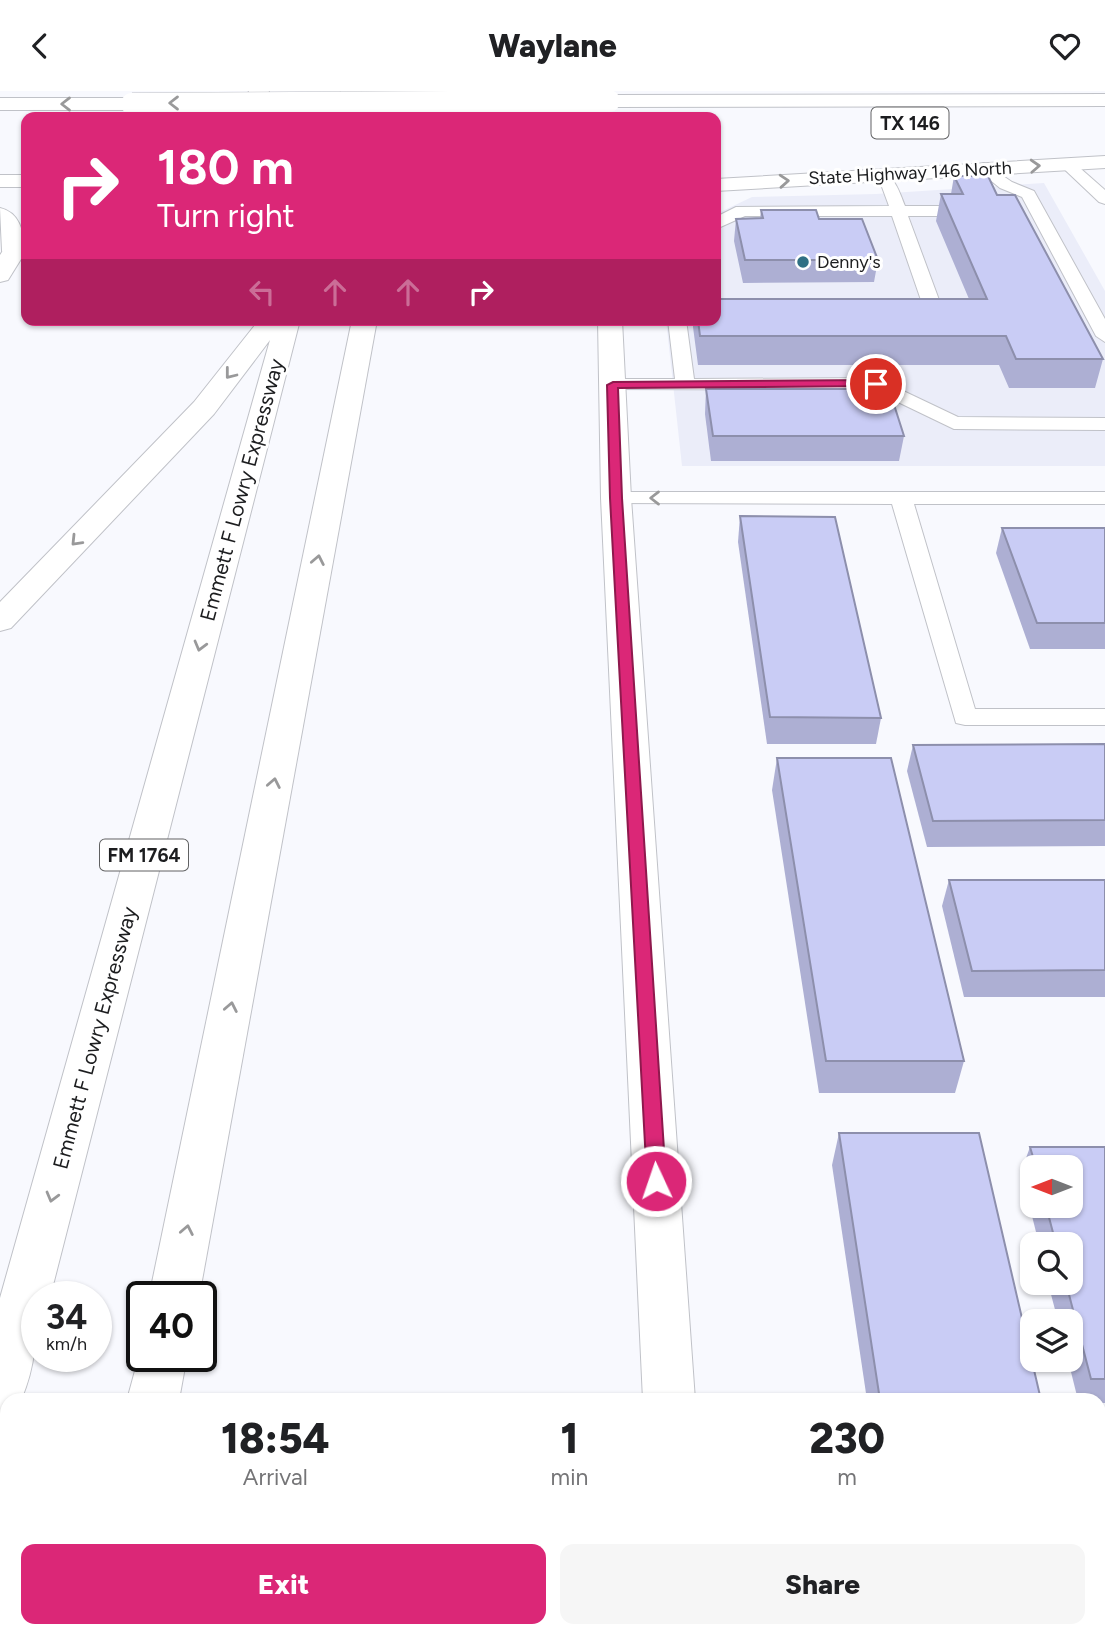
<!DOCTYPE html>
<style>
body{margin:0;font-family:Figtree,sans-serif;background:#f6f6f6;color:#202124;height:100vh;display:flex;flex-direction:column;font-size:26px;white-space:nowrap}
*{box-sizing:border-box;margin:0}
p{font-size:23px;color:#757577}
.icon{flex:none;width:38px;height:38px;fill:none;stroke:currentColor;stroke-width:2;stroke-linecap:round;stroke-linejoin:round}
.map{position:relative;flex:1;overflow:hidden}
.details{position:absolute;left:0px;top:1302px;width:1106px;height:245px;display:flex;flex-direction:column;background:#fff;border-radius:21px 21px 0 0;box-shadow:0 2px 5px #0004}
.details>*{flex:none}
.hud{position:absolute;left:21px;top:21px;width:700px;height:214px;border-radius:14px;box-shadow:0 2px 5px #0004;background:#db2777;color:#fff;overflow:hidden}
.needle{width:46px;rotate:270deg}
.tools{position:absolute;left:1020px;top:1064px;display:grid;gap:14px}
.tools a{display:grid;place-items:center;width:63px;height:63px;border-radius:14px;background:#fff;box-shadow:0 2px 5px #0004;font-size:35px}
.speed{position:absolute;left:21px;top:1190px;display:flex;gap:14px;font-size:35px;font-weight:700;text-align:center}
.speed>*{display:grid;place-content:center;width:91px;height:91px;border-radius:50%;background:#fff;box-shadow:0 2px 5px #0004;line-height:1}
.speed small{font-size:18px;font-weight:400}
.speed .limit{border:4px solid #111;border-radius:10px;background:#fff;color:#111}
.pin{position:absolute;display:grid;place-items:center;width:60px;height:60px;color:#fff;margin:-30px;border:4px solid #fff;border-radius:50%;box-shadow:0 2px 7px #0007}
.me{position:absolute;width:77px;margin:-38px;rotate:357deg;stroke-linejoin:round;filter:drop-shadow(0 0 5px #0008)}
.turn{display:flex;align-items:center;gap:24px;height:147px;padding:0 21px;font-size:32px}
.turn .icon{width:91px;height:91px;stroke-width:2.5}
.turn b{display:block;font-size:49px;line-height:60px}
.lanes{display:flex;align-items:center;height:66px;padding:0 21px;background:#0003;justify-content:center;gap:35px;direction:ltr}
.lanes .off{opacity:.35}
.eta{display:flex;justify-content:space-evenly;align-items:center;height:119px;text-align:center}
.eta b{font-size:42px;font-weight:800;line-height:49px}
.action{display:flex;gap:14px;margin-top:auto;padding:14px 21px}
.action a{flex:1;height:80px;border-radius:14px;background:#db2777;color:#fff;font-size:28px;font-weight:800;line-height:80px;text-align:center}
.action a+a{background:#f6f6f6;color:#202124}
header{display:flex;justify-content:space-between;align-items:center;height:91px;padding:0 21px;background:#fff;font-size:32px;font-weight:800}
.map>svg:first-child{display:block}
.built{fill:#ebedf9}
.lines{fill:none;stroke-linecap:round;stroke-linejoin:round}
.service-casing{stroke:#c0c2c8;stroke-width:2}
.tertiary-casing{stroke:#c0c2c8;stroke-width:2}
.secondary-casing{stroke:#c0c2c8;stroke-width:2}
.trunk-casing{stroke:#c0c2c8;stroke-width:2}
.motorway-casing{stroke:#c0c2c8;stroke-width:2}
.service{fill:#fff;fill-rule:evenodd}
.tertiary{fill:#fff;fill-rule:evenodd}
.secondary{fill:#fff;fill-rule:evenodd}
.trunk{fill:#fff;fill-rule:evenodd}
.motorway{fill:#fff;fill-rule:evenodd}
.motorway-bridge-casing{stroke:#c0c2c8;stroke-width:23;stroke-linecap:butt}
.motorway-bridge{stroke:#fff;stroke-width:22}
.wall{fill:#adafd3;fill-rule:evenodd}
.building{fill:#c9ccf5;stroke:#8d8fac;stroke-width:2}
.oneway{stroke:#99999a}
.route{fill:#db2777;stroke:#8e194d;stroke-width:2}
.poi-dot{fill:#2f6f83;stroke:#fff;stroke-width:2.5}
.labels{text-anchor:middle;stroke-width:6;stroke-linejoin:round;paint-order:stroke}
.far-street-label{font-size:18px;fill:#1c1d1f;stroke:#fff}
.far-poi-label{font-size:18px;fill:#1c1d1f;stroke:#fff;text-anchor:start}
.shield{fill:#fff;stroke:#606162;stroke-width:2}
.shield-label{font-size:19px;font-weight:bold;fill:#1c1d1f}
.street-label{font-size:21px;fill:#1c1d1f;stroke:#fff}
</style>
<header><svg class="icon" aria-label="back" viewBox="0 0 24 24"><path d="M15 5l-7 7 7 7"/></svg>Waylane<svg class="icon" aria-label="heart" viewBox="0 0 24 24"><path d="M12 20l-8-8c-3-5 5-10 8-4 3-6 11-1 8 4z"/></svg></header>
<div class="map">
<svg width="1105" height="1547" viewBox="0 0 1105 1547">
<rect width="100%" height="100%" fill="#f8f9fe"/>
<path class="built" d="M1044 92 1105 200V375H682L666 229H716V123L752 106 876 103Z"/>
<g class="lines">
<defs>
<g id="service">
<path d="M1067 68 1072 70 1105 99V113L1099 111 1062 76 1059 73Z"/>
<path d="M984 72 1012 91 1034 100 1105 228V251L1096 245 1022 106 1000 97 979 80 976 77 979 74Z"/>
<path d="M879 79C895 85 899 100 905 115H954L962 120 954 125H908L942 217 939 221 904 222 895 217 904 212H922L892 125H745L716 138V126L736 116 889 115 882 96 871 84Z"/>
<path d="M668 229H686L694 288 876 287 958 326 1105 327V339L954 338 873 299 606 298 603 294 613 288H675Z"/>
<path d="M616 401H1105V413H914L975 618H1105V634H965L956 632 892 413 608 412 605 407 608 402Z"/>
</g>
<g id="tertiary">
<path d="M14 153 22 155 26 160 8 189 0 191V164L6 155Z"/>
<path d="M598 229H622L631 407 695 1309H643L601 407Z"/>
<rect x="654" y="1540" width="58" height="7"/>
</g>
<g id="secondary">
<path d="M249 0H269L259 26H239Z"/>
<path d="M1105 65V77L716 100V88Z"/>
<rect x="0" y="84" width="26" height="12"/>
<path d="M0 117C21 122 23 142 26 160L22 165H6L2 160Z"/>
</g>
<g id="trunk">
<path d="M341 0H361L354 26H334Z"/>
<path d="M391 0H411L407 26H387Z"/>
</g>
<g id="motorway">
<path d="M1105 3V15L609 16 599 10 609 4Z"/>
<path d="M0 7H132L142 13 132 19H0Z"/>
<path d="M259 229H300L50 1206H37C37 1242 36 1275 21 1309H7V1321L0 1323V1207L270 249 214 323 11 537 0 540V511L194 311Z"/>
<path d="M352 229H377L199 1206H149Z"/>
<path d="M142 1254V1265H187L179 1309H127Z"/>
<path d="M79 1540H137L136 1547H78Z"/>
</g>
</defs>
<use href="#service" class="service-casing"/>
<use href="#tertiary" class="tertiary-casing"/>
<use href="#secondary" class="secondary-casing"/>
<use href="#trunk" class="trunk-casing"/>
<use href="#motorway" class="motorway-casing"/>
<use href="#service" class="service"/>
<use href="#tertiary" class="tertiary"/>
<use href="#secondary" class="secondary"/>
<use href="#trunk" class="trunk"/>
<use href="#motorway" class="motorway"/>
<defs>
<path id="motorway-bridge" d="M132 13 609 10"/>
</defs>
<use href="#motorway-bridge" class="motorway-bridge-casing"/>
<use href="#motorway-bridge" class="motorway-bridge"/>
</g>
<g class="wall">
<path d="M954 85 997 104 1103 268 1095 297H1009L999 274H698L693 236V229H716L969 208 936 130 941 103H951Z"/>
<path d="M761 119 819 128 878 169 874 191 743 192 734 150 736 128H760Z"/>
<path d="M706 298 904 345 899 370H711L705 323Z"/>
<path d="M740 425 881 627 876 653H767L738 451Z"/>
<path d="M1002 437H1105V558H1030L996 462Z"/>
<path d="M1105 653V755L927 756 907 680 913 654Z"/>
<path d="M777 667 964 970 955 1002H819L772 699Z"/>
<path d="M949 789H1105V906H964L942 815Z"/>
<path d="M839 1042 1041 1309H867L832 1074Z"/>
<path d="M1030 1056H1105V1312H1099V1309H1078L1068 1269H1071V1230H1058L1048 1192H1071V1153H1039L1021 1081ZM1032 1076H1071V1115H1032Z"/>
<path d="M1099 1371H1105V1537L1099 1511Z"/>
<path d="M901 1540H1095L1096 1547H902Z"/>
</g>
<g class="building">
<path d="M954 85H988L997 104H1015L1103 268H1016L1006 245H700L698 229H716V208H987L941 103H963Z"/>
<path d="M761 119H816L819 128H862L878 169H745L736 128 763 127Z"/>
<path d="M706 298H889L904 345H713Z"/>
<path d="M740 425 835 426 881 627 770 626Z"/>
<path d="M1002 437H1105V532H1037Z"/>
<path d="M1105 653V729L933 730 913 654Z"/>
<path d="M777 667H891L964 970H826Z"/>
<path d="M949 789H1105V879L972 880Z"/>
<path d="M839 1042H979L1041 1309H880Z"/>
<path d="M1030 1056H1105V1288H1091L1066 1192H1071V1153H1056L1046 1115H1071V1076H1036Z"/>
<path d="M1099 1371H1105V1439L1099 1415Z"/>
<path d="M916 1540H1095L1096 1547H917Z"/>
</g>
<defs><path id="oneway-chevron" d="M-2-3.5L2.5 0L-2 3.5" fill="none" stroke-width="1.6" stroke-linecap="round" stroke-linejoin="round" transform="scale(1.75)"/></defs>
<g class="oneway">
<use href="#oneway-chevron" transform="translate(174 12) rotate(180)"/>
<use href="#oneway-chevron" transform="translate(66 13) rotate(180)"/>
<use href="#oneway-chevron" transform="translate(1035 75) rotate(-3)"/>
<use href="#oneway-chevron" transform="translate(784 90) rotate(-4)"/>
<use href="#oneway-chevron" transform="translate(230 283) rotate(128)"/>
<use href="#oneway-chevron" transform="translate(655 407) rotate(180)"/>
<use href="#oneway-chevron" transform="translate(76 450) rotate(134)"/>
<use href="#oneway-chevron" transform="translate(318 469) rotate(-79)"/>
<use href="#oneway-chevron" transform="translate(200 555) rotate(105)"/>
<use href="#oneway-chevron" transform="translate(274 692) rotate(-79)"/>
<use href="#oneway-chevron" transform="translate(231 916) rotate(-79)"/>
<use href="#oneway-chevron" transform="translate(52 1106) rotate(105)"/>
<use href="#oneway-chevron" transform="translate(187 1139) rotate(-79)"/>
</g>
<path class="route" d="M876 289 881 293 880 295 618 297 622 407 666 1090 663 1096 656 1098 650 1096 647 1090 610 407 607 294 613 291Z"/>
<circle class="poi-dot" cx="803" cy="171" r="7"/>
<g class="labels">
<g class="far-street-label">
<text transform="translate(910 82) rotate(-3)" y="6">State Highway 146 North</text>
</g>
<g class="far-poi-label">
<text x="817" y="177">Denny's</text>
</g>
<g class="shield">
<rect x="871.5" y="16.5" width="77" height="31" rx="5"/>
<rect x="100" y="748.5" width="88" height="31" rx="5"/>
</g>
<g class="shield-label">
<text x="910" y="39">TX 146</text>
<text x="144" y="771">FM 1764</text>
</g>
<g class="street-label">
<text transform="translate(242 399) rotate(-75)" y="7">Emmett F Lowry Expressway</text>
<text transform="translate(95 947) rotate(-75)" y="7">Emmett F Lowry Expressway</text>
</g>
</g>
</svg>
<div class="tools">
<a><svg class="needle" viewBox="-14 -14 28 28"><path d="M0-13l5 13h-10z" fill="#e53935"/><path d="M0 13l5-13h-10z" fill="#757577"/></svg></a>
<a><svg class="icon" aria-label="search" viewBox="0 0 24 24"><circle cx="10" cy="10" r="6"/><path d="M15 15l6 6"/></svg></a>
<a><svg class="icon" aria-label="layers" viewBox="0 0 24 24"><path d="M12 4l9 5-9 5-9-5zM3 14l9 5 9-5"/></svg></a>
</div>
<div class="speed"><div>34<small>km/h</small></div><div class="limit">40</div></div>
<div class="pin" style="left:876px;top:293px;background:#d93025"><svg class="icon" aria-label="arrive" viewBox="0 0 24 24"><path d="M6 21V4h12l-3 4 3 4H6"/></svg></div>
<svg class="me" style="left:656px;top:1090px" viewBox="-20 -20 40 40"><circle r="17" fill="#db2777" stroke="#fff" stroke-width="3"/><path d="M0-11L8 9 0 5-8 9z" fill="#fff"/></svg>
<div class="hud">
<div class="turn"><svg class="icon" aria-label="right" viewBox="0 0 24 24"><path d="M7 20v-9h11M14 6l5 5-5 5"/></svg><div><b>180 m</b>Turn right</div></div>
<div class="lanes"><svg class="icon off" aria-label="left" viewBox="0 0 24 24"><path d="M17 20v-9H6M10 6l-5 5 5 5"/></svg><svg class="icon off" aria-label="ahead" viewBox="0 0 24 24"><path d="M12 20V5M6 11l6-6 6 6"/></svg><svg class="icon off" aria-label="ahead" viewBox="0 0 24 24"><path d="M12 20V5M6 11l6-6 6 6"/></svg><svg class="icon" aria-label="right" viewBox="0 0 24 24"><path d="M7 20v-9h11M14 6l5 5-5 5"/></svg></div>
</div>
<section class="details">
<div class="eta">
<div><b>18:54</b><p>Arrival</p></div>
<div><b>1</b><p>min</p></div>
<div><b>230</b><p>m</p></div>
</div>
<div class="action"><a>Exit</a><a>Share</a></div>
</section>
</div>
